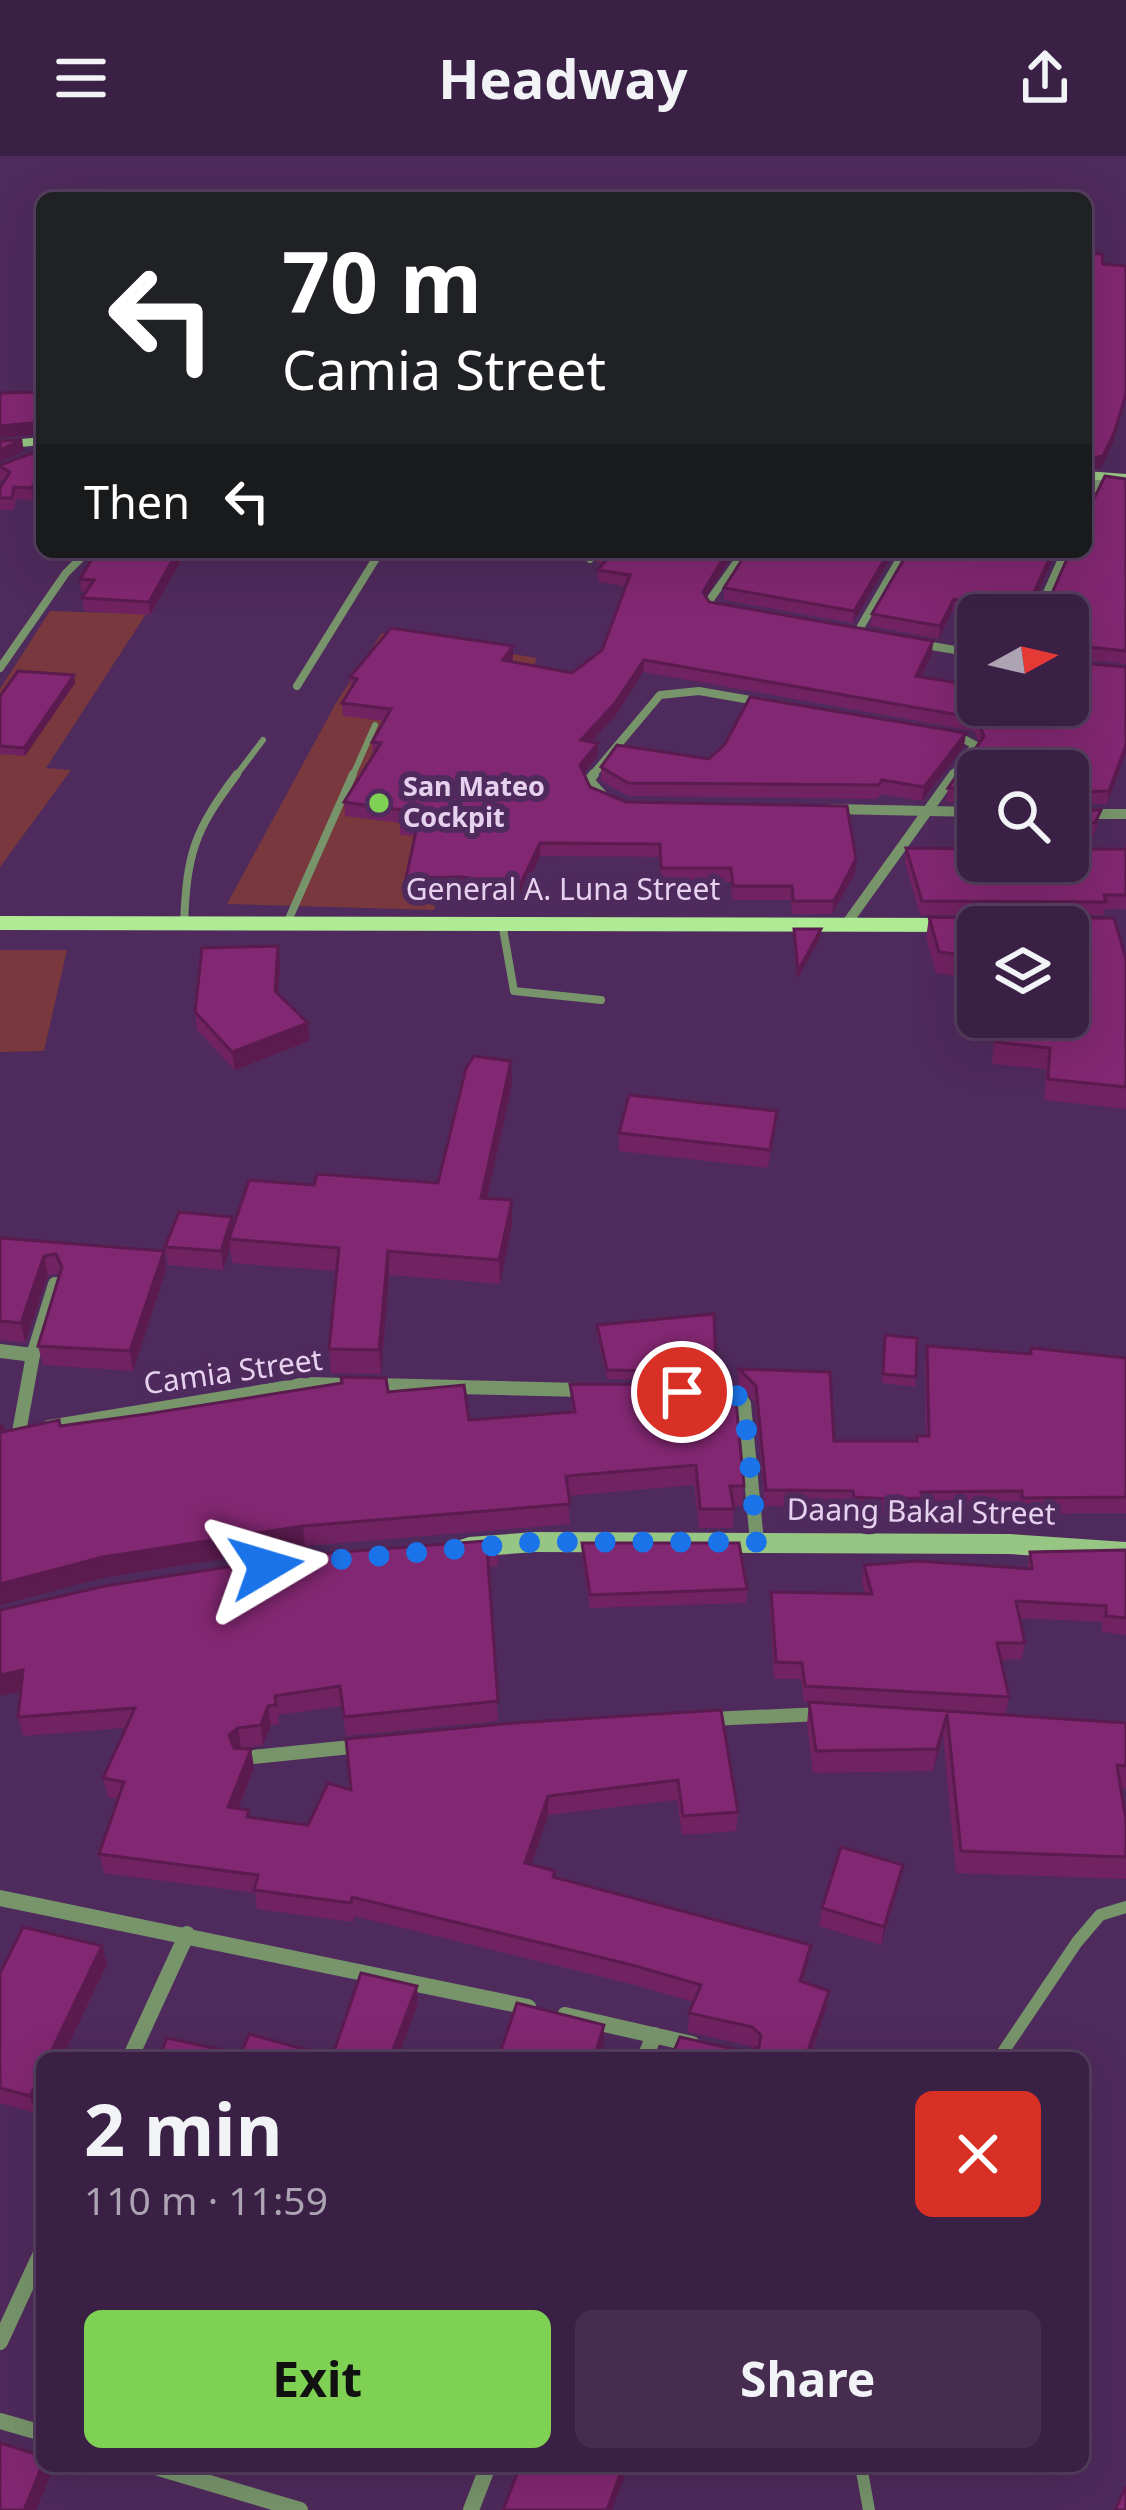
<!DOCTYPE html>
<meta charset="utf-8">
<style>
body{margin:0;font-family:"Noto Sans",sans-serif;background:#462d50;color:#f1f3f6;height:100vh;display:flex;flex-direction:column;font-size:45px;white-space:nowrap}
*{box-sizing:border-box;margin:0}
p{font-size:39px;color:#aca3b3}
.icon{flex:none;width:66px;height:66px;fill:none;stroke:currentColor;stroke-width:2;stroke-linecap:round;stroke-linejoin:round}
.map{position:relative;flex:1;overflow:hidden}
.drawer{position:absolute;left:36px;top:1896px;width:1053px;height:420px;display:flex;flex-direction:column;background:#3b2045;border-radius:18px;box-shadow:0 12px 48px #0002,0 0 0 3px #543e5e}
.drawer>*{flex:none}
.guide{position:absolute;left:36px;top:36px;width:1056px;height:366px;border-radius:18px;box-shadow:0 12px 48px #0002,0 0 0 3px #543e5e;background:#202124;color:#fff;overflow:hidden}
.needle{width:78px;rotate:82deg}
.fabs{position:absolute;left:957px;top:438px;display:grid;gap:24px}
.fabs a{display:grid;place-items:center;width:132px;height:132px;border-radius:18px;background:#3b2045;box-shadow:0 12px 48px #0002,0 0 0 3px #543e5e;font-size:60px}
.pin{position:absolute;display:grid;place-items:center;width:102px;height:102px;color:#fff;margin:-51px;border:6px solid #fff;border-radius:50%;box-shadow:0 3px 12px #0007}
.me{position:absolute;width:132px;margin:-66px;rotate:83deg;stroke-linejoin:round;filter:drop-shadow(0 0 9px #0008)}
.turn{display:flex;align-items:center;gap:42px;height:252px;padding:0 48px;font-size:54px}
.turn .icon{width:156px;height:156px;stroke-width:2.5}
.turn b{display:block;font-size:84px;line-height:102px}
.then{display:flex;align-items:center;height:114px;padding:0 48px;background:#0003;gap:24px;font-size:45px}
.round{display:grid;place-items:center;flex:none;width:126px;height:126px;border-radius:18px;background:#462d50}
.summary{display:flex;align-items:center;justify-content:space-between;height:204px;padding:0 48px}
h1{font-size:72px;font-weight:700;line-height:90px}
.cta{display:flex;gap:24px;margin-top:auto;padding:24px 48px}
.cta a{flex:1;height:138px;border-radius:18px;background:#7ed153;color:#111;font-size:48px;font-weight:700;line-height:138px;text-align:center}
.cta a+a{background:#462d50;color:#f1f3f6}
header{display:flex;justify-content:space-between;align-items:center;height:156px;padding:0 48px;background:#3b2045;font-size:54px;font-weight:700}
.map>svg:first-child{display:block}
.green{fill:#79383d}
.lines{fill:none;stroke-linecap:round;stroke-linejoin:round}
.lane-far2{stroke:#77946b;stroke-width:6}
.lane-far1{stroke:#77946b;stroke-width:8}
.lane{stroke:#77946b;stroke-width:12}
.street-far3{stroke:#77946b;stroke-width:8}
.street-far2{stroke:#77946b;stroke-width:10}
.street-far1{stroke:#77946b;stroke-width:14}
.street{stroke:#77946b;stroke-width:16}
.secondary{fill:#97c583;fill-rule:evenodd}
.primary{fill:#afea95;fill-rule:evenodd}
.wall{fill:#702261}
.shaded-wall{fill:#5b1b4f}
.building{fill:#822771;stroke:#5b1b4f;stroke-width:3}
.route{stroke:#1a73e8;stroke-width:21;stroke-dasharray:0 37.8}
.poi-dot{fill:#7ed153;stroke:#4f2a5c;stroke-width:4.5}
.labels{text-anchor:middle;stroke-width:12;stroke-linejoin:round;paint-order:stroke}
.far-poi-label{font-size:27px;font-weight:bold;fill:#e6d1ef;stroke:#4f2a5c;text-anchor:start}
.street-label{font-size:30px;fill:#e6d1ef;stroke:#4f2a5c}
</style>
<header><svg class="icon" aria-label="menu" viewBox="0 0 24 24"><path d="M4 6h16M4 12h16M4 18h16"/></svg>Headway<svg class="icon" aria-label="share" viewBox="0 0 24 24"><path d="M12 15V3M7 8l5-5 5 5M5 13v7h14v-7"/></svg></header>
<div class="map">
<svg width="1126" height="2354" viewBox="0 0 1126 2354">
<rect width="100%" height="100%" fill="#4f2a5c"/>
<g class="green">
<path d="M50 455 146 458 46 612 71 614 0 711V533Z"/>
<path d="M382 477 537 502 434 754 227 748 336 547Z"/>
<path d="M0 794H67L44 895 0 896Z"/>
</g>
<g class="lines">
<g class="lane-far2">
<path d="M235 621 263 584"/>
<path d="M352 621 375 569"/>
</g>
<g class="lane-far1">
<path d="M184 767C187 697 194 675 237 618"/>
<path d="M287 767 353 618"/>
<path d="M502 767 514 835 601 844"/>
</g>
<g class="lane">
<path d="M999 1902 1077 1786 1100 1759 1126 1751"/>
<path d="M861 2310 869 2354"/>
</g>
<g class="street-far3">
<path d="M1086 349 1099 320"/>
<path d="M590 403 595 396"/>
<path d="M717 453 709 445 744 396"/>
<path d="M1037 459 1065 396"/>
<path d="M857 477 904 396"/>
<path d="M920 488 978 498"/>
<path d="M0 512 66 417 87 396"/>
<path d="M297 530 380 396"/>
<path d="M591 621 660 539 699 535 762 546"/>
<path d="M952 621 975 589 954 578"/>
</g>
<g class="street-far2">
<path d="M594 618 589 624 604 641"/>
<path d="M832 653 978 656"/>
<path d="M1068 658H1126"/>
<path d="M847 767 954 618"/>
</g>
<g class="street-far1">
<path d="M0 1195 33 1199"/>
<path d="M375 1229 582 1234"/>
<path d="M723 1237 739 1240 744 1248 757 1386"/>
<path d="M49 1271 307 1228 349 1229"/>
<path d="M19 1276 33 1199 55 1128"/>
<path d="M710 1563 822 1558"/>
<path d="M243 1602 361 1590"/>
</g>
<g class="street">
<path d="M0 1742 528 1851"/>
<path d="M565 1859 692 1888"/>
<path d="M130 1902 187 1778"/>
<path d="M645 1902 654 1879"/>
<path d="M0 2186 42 2095"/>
<path d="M0 2265 42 2277"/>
<path d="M152 2310 300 2354"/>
<path d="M471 2354 488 2310"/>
</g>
<g class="secondary">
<path d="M42 281V289L0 293V285Z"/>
<path d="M1086 315 1126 318V326L1086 323Z"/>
<path d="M535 1376 1009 1378 1126 1386V1406L1009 1398 535 1396 469 1401 460 1398 456 1391 460 1384 469 1381Z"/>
</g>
<path class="primary" d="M0 760 970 762 982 769 970 776 0 774Z"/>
</g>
<g class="wall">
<path d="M42 282V330L33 344 16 343 14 354H0V332L5 324 3 323 0 326V309L33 297Z"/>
<path d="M1126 323V508L1068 502V459L978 460 952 455 939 483 870 470 872 458 1056 396 1033 448 1034 453 1046 451 1086 396 1088 345Z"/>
<path d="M186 396 150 459 84 455 82 442 87 436 81 435 80 423Z"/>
<path d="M538 396H586L582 401Z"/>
<path d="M598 396H734L706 441 709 446 932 498 921 520 1126 596 1107 648H1068L978 615V646H946L948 632 979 586 974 575 643 516 615 560 591 586 598 600 584 617 590 631 626 646 856 703 855 717 832 758H792L791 744H732L731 726H661L660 701 540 700 520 743 463 735 407 736 406 722 415 680 400 679V667L345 660 344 646 373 599 372 586 384 565 343 560 342 547 351 532 350 521 513 503 511 506 572 517 602 494 625 430 598 426V414L603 408 597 407Z"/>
<path d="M747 396H894L853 467 724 444V432Z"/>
<path d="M75 527 25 600 0 598V540Z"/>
<path d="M964 590 922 645 881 638 877 643 628 640 601 625V611L709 603Z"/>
<path d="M1068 654 1098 668 1093 680 1068 675Z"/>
<path d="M1126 687V753H1105L1104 759H1070L1126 803V953L1044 944 1046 913 992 908 996 861H1068L978 771V826H961L960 821 936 817 926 782 929 761 981 762 983 759H920L905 706 906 692 1125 693Z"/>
<path d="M280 808 278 838 309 885 235 914 197 874 195 856Z"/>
<path d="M512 928 487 1042 512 1044V1068L500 1128 389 1119 381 1218 331 1217 329 1193 336 1115 232 1107 230 1092 223 1114 168 1109 165 1091 232 1061 234 1070 314 1029 438 1027Z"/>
<path d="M777 955 768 1012 619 995V977Z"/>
<path d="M0 1082 164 1095 166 1114 133 1215 43 1209 38 1190 59 1118 48 1119 25 1187 0 1184Z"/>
<path d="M597 1169 716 1216V1225L607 1223 597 1179Z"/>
<path d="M885 1179 916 1221 915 1231 882 1227Z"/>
<path d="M927 1190 1030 1198 1031 1192 1126 1202V1357L1019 1358 1018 1352H921L920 1359H886L852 1357 851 1352 765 1350 755 1246 738 1230 739 1213 834 1285H916L917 1280H926L925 1206Z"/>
<path d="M570 1228 744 1330 742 1350H734L733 1372H699L694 1329 568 1340 570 1368 305 1390 107 1421 3 1276 388 1236 469 1264 572 1256Z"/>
<path d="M582 1387 747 1433 746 1447 590 1452 582 1401Z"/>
<path d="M498 1391V1410L488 1411 498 1565 346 1580 342 1550 278 1559 279 1568 271 1569 263 1589 239 1593H251L254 1612 238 1653 249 1654 250 1661 308 1669 351 1634 721 1554 738 1656 736 1675 682 1679 677 1644 548 1659 531 1709 555 1715V1721L811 1789 803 1826 829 1835 826 1853 810 1901 747 1896 754 1893 750 1890 688 1876 689 1857 694 1846 631 1828 354 1760 353 1766 257 1753 255 1737 104 1717 99 1698 118 1643 108 1641 103 1622 126 1572 23 1580 18 1561 21 1535 0 1454Z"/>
<path d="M1126 1394V1479L1102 1476V1466L1019 1462 1025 1487 1022 1503 1001 1504 1009 1541 1006 1558 804 1546 801 1523H774L770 1452 771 1436 865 1438 862 1425 864 1409 1027 1413 1030 1396Z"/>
<path d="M809 1546 1126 1567V1632H1121L1126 1664V1723L956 1717 943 1579 933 1615 813 1617 807 1568Z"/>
<path d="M903 1709 899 1728 881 1789 819 1770 822 1752Z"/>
<path d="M102 1790 107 1808 62 1902H42V1943L35 1957 0 1947V1817Z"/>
<path d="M393 2310H433L430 2320Z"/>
</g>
<g class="shaded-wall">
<path d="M1126 238 1113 287 1101 312 1086 314V303Z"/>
<path d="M42 266V278L0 282V270Z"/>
<path d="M22 284 24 295 0 306V294Z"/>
<path d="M42 315V330L33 344 31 332Z"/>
<path d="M177 396H186L150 459 149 446Z"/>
<path d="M727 396H734L702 448 703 436Z"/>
<path d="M889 396H894L853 467 854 455Z"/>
<path d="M1052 396H1056L1029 456 1031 443Z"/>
<path d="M954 443 952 455 939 483 940 470Z"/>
<path d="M933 485 932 498 915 532 916 520Z"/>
<path d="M513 490V503L503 517V504Z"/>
<path d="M644 504 643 516 615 560 581 597V584Z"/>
<path d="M74 519 75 527 25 600 24 592Z"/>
<path d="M966 577 964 590 922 645 924 631Z"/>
<path d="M598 587V600L580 622V609Z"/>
<path d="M1126 589V596L1107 648 1109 635Z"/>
<path d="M540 687V700L520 743V729Z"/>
<path d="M856 703 855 717 832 758 834 745Z"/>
<path d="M821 773 820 782 797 824 798 815Z"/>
<path d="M278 790 280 808 277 853 275 835Z"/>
<path d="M308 867 309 885 235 914 232 896Z"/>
<path d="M511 905 512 928 482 1065 481 1042Z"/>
<path d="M512 1044V1068L500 1128 499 1104Z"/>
<path d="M232 1061 235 1079 229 1083 230 1092 223 1114 221 1095Z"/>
<path d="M164 1095 166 1114 133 1215 130 1195Z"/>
<path d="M388 1095 389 1119 381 1218 379 1194Z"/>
<path d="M44 1100 48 1119 25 1187 21 1167Z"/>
<path d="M303 1370 305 1390 107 1421 0 1449V1428L103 1401Z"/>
<path d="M23 1514 28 1534 0 1540V1519Z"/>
<path d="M268 1550 271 1569 263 1589 261 1569Z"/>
<path d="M947 1558 943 1579 933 1615 937 1593Z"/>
<path d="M238 1572 241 1591 232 1599 229 1579Z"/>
<path d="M251 1593 254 1612 231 1671 228 1651Z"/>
<path d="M548 1640V1659L526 1726 525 1707Z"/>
<path d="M903 1709 899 1728 881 1789 884 1771Z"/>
<path d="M811 1789 808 1807 797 1843 800 1825Z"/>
<path d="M102 1790 107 1808 62 1902H48Z"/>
<path d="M417 1830 418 1847 398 1902H390Z"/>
<path d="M829 1835 826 1853 809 1902H806Z"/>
<path d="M604 1869V1887L599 1902H594Z"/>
<path d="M42 1915V1943L35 1957 30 1940Z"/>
<path d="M42 2310H49L52 2316 36 2354H24Z"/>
<path d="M623 2310H629L612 2354H607Z"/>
</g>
<g class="building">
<path d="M1086 97 1102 98 1103 108 1126 110V238L1115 275 1103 300 1086 303Z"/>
<path d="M42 236V266L0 270V237Z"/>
<path d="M42 282V315L31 332 14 331 12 342H0V332L10 316 1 311 0 312V309L33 297Z"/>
<path d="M22 284 0 294V285Z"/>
<path d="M1105 320 1126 323V495L1071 489 1068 491V459H1018L1019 456 954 443 940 470 872 458 908 396H1052L1031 443 1034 453 1046 451 1070 396H1086V344L1088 345 1095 341Z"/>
<path d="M96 396H177L149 446 82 442 94 424 80 423Z"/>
<path d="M607 396H727L703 436 709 446 933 485 916 520 978 530V549H1068V504L1069 506 1126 511V589L1109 635 1068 636V615H978V633L948 632 984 580 976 562 644 504 615 547 581 584 598 587 580 609 590 631 626 646 847 650 856 703 834 745H793L792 730H733L731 712H661L660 688 540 687 520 729 462 721 406 722 418 666H400L402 654 344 646 381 587 372 586 391 553 342 547 357 523 350 521 391 472 513 490 503 504 572 517 602 494 630 419 598 414 612 397Z"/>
<path d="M747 396H889L854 455 724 432Z"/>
<path d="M18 515 74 519 24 592 0 590V540Z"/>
<path d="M750 541 966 577 924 631 882 624 879 629 628 627 601 611 617 589 709 603 725 588Z"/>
<path d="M1068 654H1101L1095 667 1068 661Z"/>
<path d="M906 692 978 693V705H1068V693H1126V739H1104L1106 746 922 745Z"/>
<path d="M986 755H1067L1072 762H1114L1126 803V931L1048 923 1050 892 996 886 998 861H1068V771H978V805H964L963 799 939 796 929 761 981 762Z"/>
<path d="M794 773H821L798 815Z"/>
<path d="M278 790 275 835 308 867 232 896 195 856 202 792Z"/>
<path d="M474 900 511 905 481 1042 512 1044 499 1104 388 1095 379 1194 329 1193 339 1092 229 1083 249 1024 314 1029 317 1018 438 1027 466 912Z"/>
<path d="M629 939 777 955 770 994 619 977Z"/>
<path d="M179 1056 232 1061 221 1095 165 1091Z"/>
<path d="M0 1082 164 1095 130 1195 38 1190 62 1111 56 1098 44 1100 21 1167 0 1165Z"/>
<path d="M714 1158 716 1216 607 1214 597 1169Z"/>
<path d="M885 1179 917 1182 916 1221 883 1218Z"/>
<path d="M927 1190 1031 1198V1192L1126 1202V1341L1022 1342V1335L921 1336 923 1342 888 1343 854 1341 853 1335 766 1334 756 1230 739 1213 830 1216 834 1285H917V1280H929Z"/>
<path d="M341 1221 386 1222 388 1236 464 1229 469 1264 575 1256 570 1228 727 1229 735 1235 744 1330H730L734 1353H700L696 1309 566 1320 570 1348 303 1370 103 1401 0 1428V1270H2L3 1276 59 1264 60 1270 147 1258 342 1227Z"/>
<path d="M497 1384 498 1391 487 1392 498 1545 344 1561 340 1530 275 1540 276 1549 268 1550 261 1569 238 1572 229 1579 234 1592 251 1593 228 1651 249 1654 247 1661 308 1669 328 1627 351 1634 346 1583 513 1567 721 1554 738 1656 683 1660 678 1624 548 1640 525 1707 555 1715 553 1721 811 1789 800 1825 829 1835 806 1900 813 1902H671L680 1881 747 1896 759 1891 761 1879 752 1871 689 1857 701 1829 632 1809 352 1741 351 1747 254 1734 258 1719 99 1698 124 1626 103 1622 135 1552 18 1561 23 1514 0 1519V1454L105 1430 304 1399Z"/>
<path d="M582 1387H739L747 1433 590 1439Z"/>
<path d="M1126 1394V1462L1106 1460V1450L1016 1445 1025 1487H997L1009 1541 805 1530 802 1507 776 1506 771 1436 872 1438 864 1409 918 1405 1032 1413 1030 1396Z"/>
<path d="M809 1546 1126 1567V1610L1117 1609 1126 1664V1701L961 1695 947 1558 937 1593 816 1595Z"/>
<path d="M841 1691 903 1709 884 1771 822 1752Z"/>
<path d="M23 1771 102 1790 48 1902H42V1915L30 1940 0 1932V1817Z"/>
<path d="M361 1817 417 1830 390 1902H159L167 1882 241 1898 249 1878 332 1901Z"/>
<path d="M517 1847 604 1869 594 1902H498Z"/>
<path d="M0 2287 42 2300V2310L24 2354H0Z"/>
<path d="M520 2310H623L607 2354H503Z"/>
<path d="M1126 2330V2354H1115Z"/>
</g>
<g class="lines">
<path class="route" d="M266 1410 535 1386H757L744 1247 740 1240 682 1236"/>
</g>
<circle class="poi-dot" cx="379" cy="647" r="12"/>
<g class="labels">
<g class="far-poi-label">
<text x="403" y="640">San Mateo<tspan x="403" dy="31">Cockpit</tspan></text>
</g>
<g class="street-label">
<text x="563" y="744">General A. Luna Street</text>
<text transform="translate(233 1216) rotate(-8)" y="10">Camia Street</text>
<text transform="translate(921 1356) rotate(1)" y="10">Daang Bakal Street</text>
</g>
</g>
</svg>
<div class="fabs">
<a><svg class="needle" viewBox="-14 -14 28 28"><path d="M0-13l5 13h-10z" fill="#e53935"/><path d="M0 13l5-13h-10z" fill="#aca3b3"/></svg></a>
<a><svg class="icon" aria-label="search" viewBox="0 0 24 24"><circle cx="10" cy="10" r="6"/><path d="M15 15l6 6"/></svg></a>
<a><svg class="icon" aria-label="layers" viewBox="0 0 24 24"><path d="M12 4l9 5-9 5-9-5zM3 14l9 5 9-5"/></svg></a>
</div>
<div class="pin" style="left:682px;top:1236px;background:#d93025"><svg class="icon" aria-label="arrive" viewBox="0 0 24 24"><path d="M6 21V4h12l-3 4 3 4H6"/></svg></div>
<svg class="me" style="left:266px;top:1410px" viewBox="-20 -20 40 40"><path d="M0-17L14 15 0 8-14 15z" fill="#1a73e8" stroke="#fff" stroke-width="4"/></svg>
<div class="guide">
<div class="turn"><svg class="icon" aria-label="left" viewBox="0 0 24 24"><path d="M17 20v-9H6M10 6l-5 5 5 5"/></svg><div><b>70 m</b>Camia Street</div></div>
<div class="then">Then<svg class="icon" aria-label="left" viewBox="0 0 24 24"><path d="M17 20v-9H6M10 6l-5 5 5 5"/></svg></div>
</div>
<section class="drawer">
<div class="summary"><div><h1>2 min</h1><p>110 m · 11:59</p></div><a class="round" style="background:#d93025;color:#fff"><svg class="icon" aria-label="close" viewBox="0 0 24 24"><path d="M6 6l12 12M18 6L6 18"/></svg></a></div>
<div class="cta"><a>Exit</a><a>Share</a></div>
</section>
</div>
